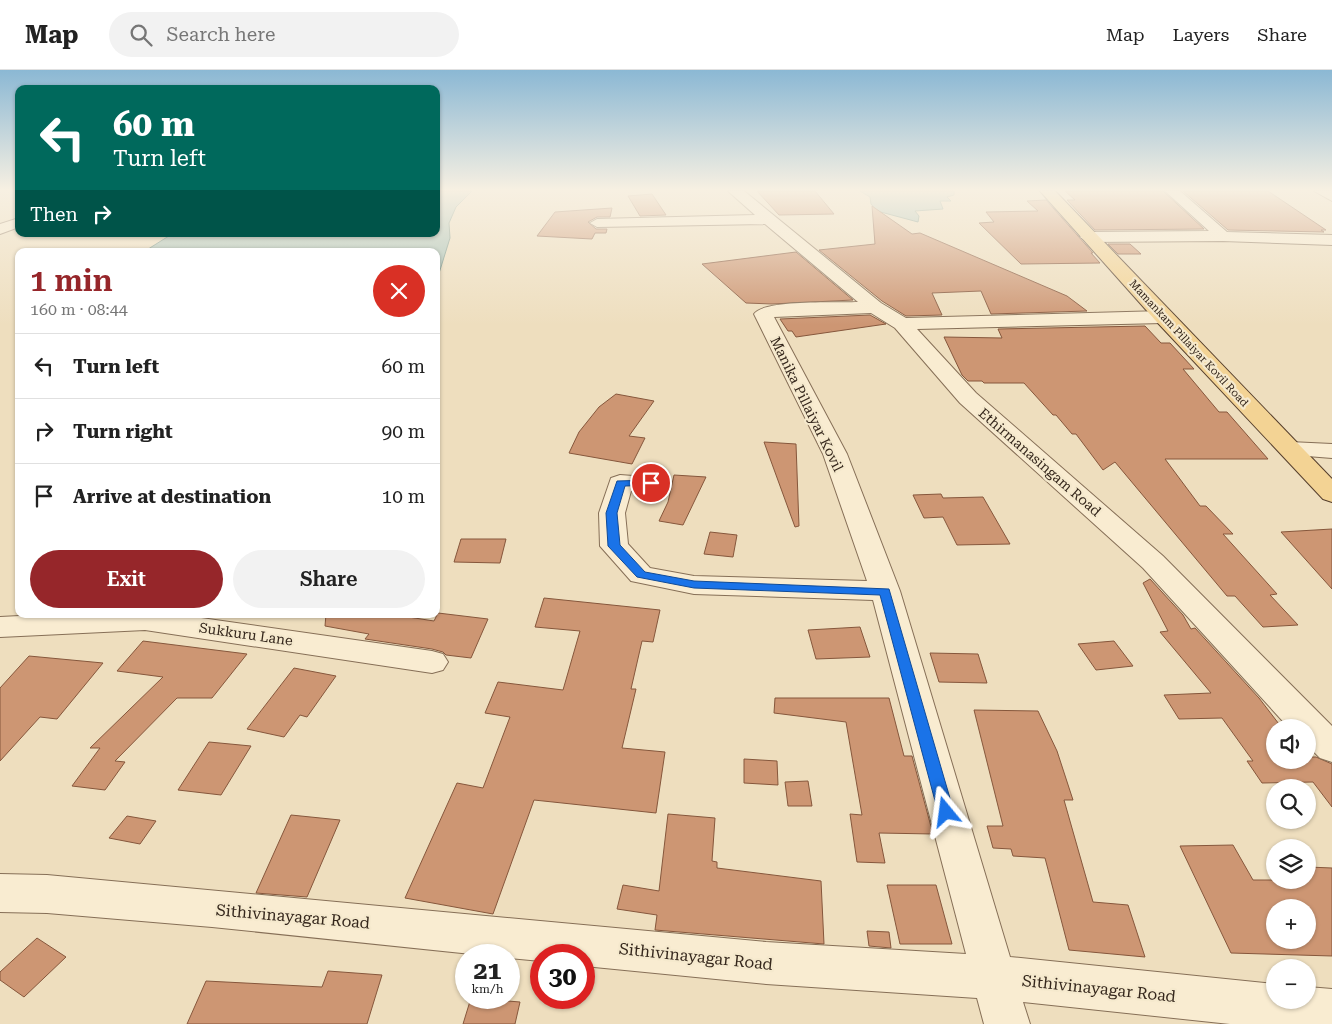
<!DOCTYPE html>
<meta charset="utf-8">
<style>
body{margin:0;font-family:"Roboto Serif",serif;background:#f2f2f2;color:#222;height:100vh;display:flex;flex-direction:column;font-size:19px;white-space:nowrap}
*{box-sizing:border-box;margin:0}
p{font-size:16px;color:#767676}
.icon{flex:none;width:28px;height:28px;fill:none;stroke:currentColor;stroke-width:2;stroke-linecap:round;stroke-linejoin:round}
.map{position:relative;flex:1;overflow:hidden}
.drawer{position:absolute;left:15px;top:178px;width:425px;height:370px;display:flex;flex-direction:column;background:#fff;border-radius:10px;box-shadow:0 1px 4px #0004}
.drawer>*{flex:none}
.guide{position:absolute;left:15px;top:15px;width:425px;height:152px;border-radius:10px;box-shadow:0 1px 4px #0004;background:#00695c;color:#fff;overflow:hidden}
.buttons{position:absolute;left:1266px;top:649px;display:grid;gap:10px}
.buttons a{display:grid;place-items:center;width:50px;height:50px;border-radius:50%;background:#fff;box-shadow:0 1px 4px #0004;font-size:25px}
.speed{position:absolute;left:455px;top:874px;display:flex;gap:10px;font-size:25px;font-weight:700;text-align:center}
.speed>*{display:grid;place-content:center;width:65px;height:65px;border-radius:50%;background:#fff;box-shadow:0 1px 4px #0004;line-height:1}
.speed small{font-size:12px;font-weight:400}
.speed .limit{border:8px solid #d22;background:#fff;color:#111}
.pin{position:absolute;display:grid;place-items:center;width:42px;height:42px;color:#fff;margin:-21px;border:2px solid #fff;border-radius:50%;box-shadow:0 1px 5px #0007}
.me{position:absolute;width:55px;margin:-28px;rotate:344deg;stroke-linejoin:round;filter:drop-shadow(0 0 4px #0008)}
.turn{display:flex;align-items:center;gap:18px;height:105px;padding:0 15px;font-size:22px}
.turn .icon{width:65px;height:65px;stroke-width:2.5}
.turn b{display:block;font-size:35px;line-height:42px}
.then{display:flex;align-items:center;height:48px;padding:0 15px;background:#0003;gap:10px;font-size:19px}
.round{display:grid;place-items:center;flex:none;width:52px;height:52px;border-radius:26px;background:#f2f2f2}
.head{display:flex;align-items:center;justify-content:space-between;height:85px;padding:0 15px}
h1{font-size:30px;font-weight:600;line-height:38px;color:#96262a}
.action{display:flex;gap:10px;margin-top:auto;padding:10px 15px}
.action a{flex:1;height:58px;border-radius:30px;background:#96262a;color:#fff;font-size:20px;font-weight:600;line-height:58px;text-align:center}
.action a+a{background:#f2f2f2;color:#222}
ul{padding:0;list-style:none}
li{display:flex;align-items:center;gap:15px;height:65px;padding:0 15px;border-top:1px solid #e0e0e0}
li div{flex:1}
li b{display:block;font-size:19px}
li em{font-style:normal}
header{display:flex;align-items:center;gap:30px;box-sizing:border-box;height:70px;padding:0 25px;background:#fff;border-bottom:1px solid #e0e0e0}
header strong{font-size:24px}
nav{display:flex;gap:28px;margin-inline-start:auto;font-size:18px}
.search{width:350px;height:45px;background:#f2f2f2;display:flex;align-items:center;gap:12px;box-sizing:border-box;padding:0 18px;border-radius:28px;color:#767676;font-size:19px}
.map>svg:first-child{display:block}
.water{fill:#a1bfb6;stroke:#698d83}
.building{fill:#cd9673;stroke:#86573c;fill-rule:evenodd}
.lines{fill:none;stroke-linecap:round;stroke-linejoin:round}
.minor-casing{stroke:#866f57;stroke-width:2}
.major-casing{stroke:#543d2b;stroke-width:2}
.minor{fill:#f9ecd1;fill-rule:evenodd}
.major{fill:#f3d394;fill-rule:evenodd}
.route{fill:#1a73e8;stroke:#114b97}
.labels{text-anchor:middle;stroke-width:4.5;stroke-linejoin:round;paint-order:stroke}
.far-street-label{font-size:11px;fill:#35271c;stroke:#f5e9cd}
.street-label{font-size:14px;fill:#35271c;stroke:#f5e9cd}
.near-street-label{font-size:16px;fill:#35271c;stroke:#f5e9cd}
</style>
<header>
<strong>Map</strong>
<div class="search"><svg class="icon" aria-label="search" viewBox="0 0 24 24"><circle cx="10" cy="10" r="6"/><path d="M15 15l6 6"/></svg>Search here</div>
<nav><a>Map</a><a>Layers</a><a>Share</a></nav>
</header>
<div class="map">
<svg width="1332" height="954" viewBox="0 0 1332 954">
<rect width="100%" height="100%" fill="#eedebe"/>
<g class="water">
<path d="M436 121H472L456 137 449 153 450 168 436 213V181H145L172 164H436Z"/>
<path d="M860 121H954V125L947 127 951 131H940L943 139 915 141 919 146 918 152 877 141 871 134 870 127Z"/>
</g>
<g class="building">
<path d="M757 121H815L834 144 779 145Z"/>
<path d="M1065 121H1163L1204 159 1095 160 1067 130H1075Z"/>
<path d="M1183 121H1268L1326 160H1321L1324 162 1228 160Z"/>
<path d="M652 124 666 145 640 146 628 126Z"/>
<path d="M1046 130 1093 183H1091L1100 193 1021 194 979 153 994 152 986 142 1038 141 1027 131Z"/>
<path d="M872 136 912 164 920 163 1067 226 1087 241 991 244 981 221 932 223 942 245 906 246 882 231 819 180 875 174Z"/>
<path d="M612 138 610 147H597L588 152 596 159H607L606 163H595L592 169 537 166 555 142Z"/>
<path d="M1108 174H1130L1141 184H1118Z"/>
<path d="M796 182 853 230 772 234 746 233 702 194Z"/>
<path d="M870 245 886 254 796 267 792 261H788L780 249Z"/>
<path d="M1145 256 1161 273H1170L1194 299H1183L1219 342H1227L1268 389H1165L1200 436H1206L1233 464H1223L1277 524 1270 525 1298 555 1263 557 1235 526H1227L1115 392 1103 400 1076 364H1072L1056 345H1053L1024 313H984L982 311H968L962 305 944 267 1002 268 998 259Z"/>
<path d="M616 324 654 331 629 366 645 368 632 394 569 383 579 362 599 337Z"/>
<path d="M764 372 796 374 799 456 795 457Z"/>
<path d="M674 405 706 407 683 455 659 451 668 432Z"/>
<path d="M941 424 943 428 983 427 1010 474 957 475 943 447 924 448 913 425Z"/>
<path d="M1332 459V519L1281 462Z"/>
<path d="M710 462 737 465 733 487 704 484Z"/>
<path d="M461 469H506L500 493 454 492Z"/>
<path d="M1150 509 1183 545 1191 559 1195 558 1259 628 1282 658H1275V690H1308V687H1316L1332 694V737L1313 712 1262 713 1247 691H1253L1222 648 1179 649 1164 625 1211 623 1160 562 1168 561 1143 513Z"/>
<path d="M544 528 660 540 653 572 642 571 631 619H636L622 678 665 682 656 743 534 730 493 844 405 828 457 713 483 718 510 647 485 643 498 612 563 620 580 561 535 557Z"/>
<path d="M438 543 488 549 471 588 446 585 443 582 432 579 365 569 369 564 325 556 326 544H389L434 551Z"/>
<path d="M860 557 870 587 816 589 808 560Z"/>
<path d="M143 571 247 584 212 628H177L115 691 125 692 105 720 72 716 100 678H90L163 607 117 601Z"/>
<path d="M1114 571 1133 596 1096 600 1078 574Z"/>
<path d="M930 583 978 584 987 613 939 612Z"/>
<path d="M29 586 103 593 57 649 40 647 0 691V618Z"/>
<path d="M294 598 336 606 307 647 300 645 284 667 247 659Z"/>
<path d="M775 628H889L904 686H912L933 764 879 763 885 793 857 792 850 744 862 745 846 652 774 643Z"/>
<path d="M974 640 1038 641 1057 681 1073 730H1064L1093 832 1128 835 1145 887 1069 880 1045 788 1013 786 1011 779 993 778 987 756H1003Z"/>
<path d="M209 672 251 676 221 725 178 720Z"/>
<path d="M744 689 777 691 778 715 744 713Z"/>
<path d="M808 711 812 736H788L785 712Z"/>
<path d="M668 744 715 748 712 791 717 792V798L821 811 824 874 655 860 657 845 617 839 623 815 659 821Z"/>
<path d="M291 745 340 750 307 827 256 823Z"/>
<path d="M127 746 156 751 140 774 109 768Z"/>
<path d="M1233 775 1253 810H1308V797L1332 798V886L1231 883 1180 776ZM1275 838H1308V870H1275Z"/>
<path d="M887 815H936L952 874H900Z"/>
<path d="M867 861 889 862 891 878 869 876Z"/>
<path d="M37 868 66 887 24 927 0 910V902Z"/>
<path d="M328 901 382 905 367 954H187L206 911 322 917Z"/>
<path d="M471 928 520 932 515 954H463Z"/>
</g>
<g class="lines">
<defs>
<g id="minor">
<path d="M728 121H744L881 233 906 248 1163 241 1170 243 1172 247 1170 251 1163 253 917 259 976 323 1163 486 1332 656V692L1320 688 1308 676V658H1289L1143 498 960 333 895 258 871 243 774 247 847 384 900 521 1010 887 1275 914V930H1308V917L1332 919V954H1230L1023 932 1030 954H984L977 928 766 914 584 896V885H541V891L509 888V885H481L212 857 47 843 0 842V804L47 805 766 872 966 884 873 530 694 524 631 511 600 476 599 443 611 408 620 405 660 408 664 413 660 418 631 421 625 443 628 474 650 498 694 506 867 511 823 384 754 244C764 229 838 233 858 232L765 154 597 157 590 153 597 149 755 145Z"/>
<path d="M1165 121H1180L1227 162 1332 165V175L1223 171 1088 172 1080 167 1088 162 1209 161Z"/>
<path d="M1314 121H1332V131Z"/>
<path d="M19 148V157L0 164V154Z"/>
<path d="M1290 372 1332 374V388L1282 384 1278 379 1282 374Z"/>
<path d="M59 544H173L432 581 443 584 448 592 443 600 432 603 145 560 0 567V547Z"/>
</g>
<path id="major" d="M1040 121H1055L1332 409V432L1323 429 1156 251Z"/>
</defs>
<use href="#minor" class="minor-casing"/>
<use href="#major" class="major-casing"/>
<use href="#minor" class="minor"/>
<use href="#major" class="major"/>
</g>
<linearGradient id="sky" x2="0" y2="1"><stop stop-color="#8bb8d4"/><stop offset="0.47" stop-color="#f7f0e2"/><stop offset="1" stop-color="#f7f0e2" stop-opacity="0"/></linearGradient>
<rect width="1332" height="255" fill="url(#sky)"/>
<path class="route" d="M651 410 655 411V415L625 416 617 443 620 475 645 502 694 511 889 519 954 742 952 747 946 749 941 747 938 742 880 525 694 518 637 507 608 476 606 443 617 411Z"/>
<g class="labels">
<g class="far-street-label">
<text transform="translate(1189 273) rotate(47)" y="4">Mamankam Pillaiyar Kovil Road</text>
</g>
<g class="street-label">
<text transform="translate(807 334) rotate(64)" y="5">Manika Pillaiyar Kovil</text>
<text transform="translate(1040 392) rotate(41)" y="5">Ethirmanasingam Road</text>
<text transform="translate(246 564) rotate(8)" y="5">Sukkuru Lane</text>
</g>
<g class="near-street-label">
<text transform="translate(293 846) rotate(5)" y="6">Sithivinayagar Road</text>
<text transform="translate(696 886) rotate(6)" y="6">Sithivinayagar Road</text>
<text transform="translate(1099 918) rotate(6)" y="6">Sithivinayagar Road</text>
</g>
</g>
</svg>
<div class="buttons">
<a><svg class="icon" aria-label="sound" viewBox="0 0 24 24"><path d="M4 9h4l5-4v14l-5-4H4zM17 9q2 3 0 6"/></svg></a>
<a><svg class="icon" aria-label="search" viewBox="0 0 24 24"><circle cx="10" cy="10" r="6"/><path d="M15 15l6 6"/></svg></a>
<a><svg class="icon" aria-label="layers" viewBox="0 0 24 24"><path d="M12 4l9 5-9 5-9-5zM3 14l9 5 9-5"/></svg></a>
<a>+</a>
<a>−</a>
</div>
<div class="speed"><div>21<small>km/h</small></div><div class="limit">30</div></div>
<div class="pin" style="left:651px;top:413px;background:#d93025"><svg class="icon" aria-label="arrive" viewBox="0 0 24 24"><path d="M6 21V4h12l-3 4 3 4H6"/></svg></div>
<svg class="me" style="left:946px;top:742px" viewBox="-20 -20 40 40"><path d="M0-17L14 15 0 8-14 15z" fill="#1a73e8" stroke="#fff" stroke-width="4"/></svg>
<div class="guide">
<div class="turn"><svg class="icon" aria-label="left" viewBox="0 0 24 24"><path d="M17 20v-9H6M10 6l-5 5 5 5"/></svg><div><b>60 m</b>Turn left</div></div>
<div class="then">Then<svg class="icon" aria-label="right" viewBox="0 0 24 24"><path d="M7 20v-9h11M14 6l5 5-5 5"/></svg></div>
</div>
<section class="drawer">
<div class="head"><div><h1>1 min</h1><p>160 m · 08:44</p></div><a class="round" style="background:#d93025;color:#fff"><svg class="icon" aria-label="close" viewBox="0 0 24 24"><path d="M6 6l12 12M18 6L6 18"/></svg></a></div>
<ul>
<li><svg class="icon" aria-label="left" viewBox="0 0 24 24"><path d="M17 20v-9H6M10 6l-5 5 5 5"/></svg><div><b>Turn left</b></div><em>60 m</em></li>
<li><svg class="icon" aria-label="right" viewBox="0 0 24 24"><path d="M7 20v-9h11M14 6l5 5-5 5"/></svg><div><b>Turn right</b></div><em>90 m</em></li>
<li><svg class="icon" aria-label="arrive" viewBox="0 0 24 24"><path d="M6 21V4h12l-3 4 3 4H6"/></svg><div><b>Arrive at destination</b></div><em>10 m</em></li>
</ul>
<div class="action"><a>Exit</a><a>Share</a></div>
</section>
</div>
